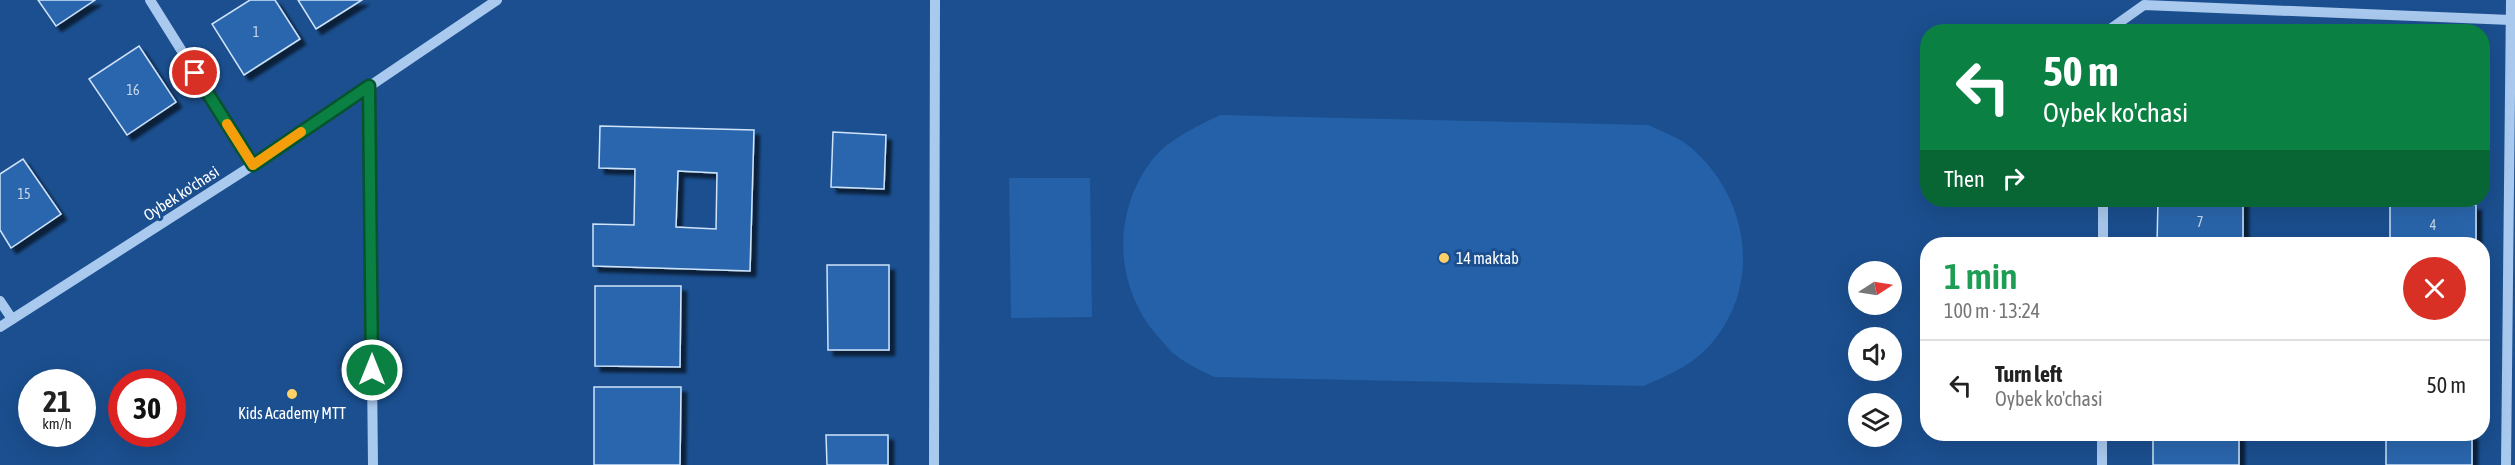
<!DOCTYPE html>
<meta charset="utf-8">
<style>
body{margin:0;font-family:"Asap Condensed",sans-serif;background:#f2f2f2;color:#222;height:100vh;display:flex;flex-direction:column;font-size:22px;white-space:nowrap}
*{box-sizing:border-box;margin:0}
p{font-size:20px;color:#767676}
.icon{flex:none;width:33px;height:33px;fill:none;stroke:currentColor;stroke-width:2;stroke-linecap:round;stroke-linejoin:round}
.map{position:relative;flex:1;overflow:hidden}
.details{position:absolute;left:1920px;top:237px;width:570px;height:204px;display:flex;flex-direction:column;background:#fff;border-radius:24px;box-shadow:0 6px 24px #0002}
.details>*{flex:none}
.guide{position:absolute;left:1920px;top:24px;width:570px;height:183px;border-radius:24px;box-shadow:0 6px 24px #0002;background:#0b8043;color:#fff;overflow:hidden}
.needle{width:39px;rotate:78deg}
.buttons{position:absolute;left:1848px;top:261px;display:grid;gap:12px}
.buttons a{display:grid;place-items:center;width:54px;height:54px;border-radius:50%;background:#fff;box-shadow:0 6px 24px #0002;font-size:30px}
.speed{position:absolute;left:18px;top:369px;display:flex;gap:12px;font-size:30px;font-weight:700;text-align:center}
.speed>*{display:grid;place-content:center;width:78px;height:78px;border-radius:50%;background:#fff;box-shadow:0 6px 24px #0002;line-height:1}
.speed small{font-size:15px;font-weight:400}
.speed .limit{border:9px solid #d22;background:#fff;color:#111}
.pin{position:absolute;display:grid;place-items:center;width:51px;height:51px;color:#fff;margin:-26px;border:3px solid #fff;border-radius:50%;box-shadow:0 2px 6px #0007}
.me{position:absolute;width:66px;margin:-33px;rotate:0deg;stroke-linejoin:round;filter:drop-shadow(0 0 4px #0008)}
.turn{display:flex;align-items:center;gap:21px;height:126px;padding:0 24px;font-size:27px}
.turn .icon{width:78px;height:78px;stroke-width:2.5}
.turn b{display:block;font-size:42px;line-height:51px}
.then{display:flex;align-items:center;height:57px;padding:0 24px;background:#0003;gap:12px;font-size:22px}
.round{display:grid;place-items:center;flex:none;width:63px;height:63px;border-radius:32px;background:#f2f2f2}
.headline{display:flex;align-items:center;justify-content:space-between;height:102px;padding:0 24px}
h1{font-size:36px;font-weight:600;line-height:45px;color:#1e9e55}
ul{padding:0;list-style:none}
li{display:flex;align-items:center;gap:18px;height:90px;padding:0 24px;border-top:2px solid #e0e0e0}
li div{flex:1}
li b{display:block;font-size:22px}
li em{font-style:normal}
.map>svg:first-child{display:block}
.green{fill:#2461a8}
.building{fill:#2a66ad;stroke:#cfe3fa;stroke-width:1.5;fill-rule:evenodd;filter:url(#shadow)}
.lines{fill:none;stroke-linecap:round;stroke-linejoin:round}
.minor{stroke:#a9c9ee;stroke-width:10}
.route-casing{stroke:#07532c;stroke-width:15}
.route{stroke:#0b8043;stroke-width:10}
.slow{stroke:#f59e0b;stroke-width:10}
.poi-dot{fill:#ffd166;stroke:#1b4f8f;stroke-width:2}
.labels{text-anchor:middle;stroke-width:6;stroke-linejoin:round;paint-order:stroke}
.number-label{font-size:14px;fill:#cad9ea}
.street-label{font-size:16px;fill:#fff;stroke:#1b4f8f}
.poi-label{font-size:16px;fill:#fff;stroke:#1b4f8f;text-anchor:start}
</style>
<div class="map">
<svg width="2515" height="465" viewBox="0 0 2515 465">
<defs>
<filter id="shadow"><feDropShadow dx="5.5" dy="5.5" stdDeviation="1.5" flood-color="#0009"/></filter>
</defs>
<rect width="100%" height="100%" fill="#1b4f8f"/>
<g class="green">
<path d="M1220 115 1648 125C1661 131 1678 137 1689 146 1746 193 1763 278 1715 339 1697 363 1670 375 1643 386L1214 377C1202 371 1189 365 1178 357 1172 353 1167 347 1162 341 1116 293 1110 219 1149 164 1166 140 1194 128 1220 115Z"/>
<path d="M1009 178H1090L1092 317 1011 318Z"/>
</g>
<g class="building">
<path d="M38 0H95L56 26Z"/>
<path d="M250 0H275L300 39 244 75 212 24Z"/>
<path d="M298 0H362L316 29Z"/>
<path d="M139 46 176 102 127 135 89 79Z"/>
<path d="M600 126 754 130 750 271 593 266V224L634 225 635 169 599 168ZM678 171 717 173 716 229 676 227Z"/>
<path d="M833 132 886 135 884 189 831 187Z"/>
<path d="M23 159 61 214 11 248 0 230V174Z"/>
<path d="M2158 200H2243V244H2157Z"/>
<path d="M2390 204 2476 205V244H2390Z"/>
<path d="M827 265H889V350H828Z"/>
<path d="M595 286H681L680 367 595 366Z"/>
<path d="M594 387H681L680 465H594Z"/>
<rect x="2153" y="434" width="86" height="31"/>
<rect x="2386" y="434" width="86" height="31"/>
<path d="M826 435H888V465H827Z"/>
</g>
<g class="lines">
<g class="minor">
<path d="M150 0 253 165"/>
<path d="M2106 32 2144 5 2511 20"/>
<path d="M369 86 373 465"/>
<path d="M2103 244V200"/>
<path d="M0 301 12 319"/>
<path d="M0 327 253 165 497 0"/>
<path d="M934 465 935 0"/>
<path d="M2102 465V434"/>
<path d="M2506 465 2511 0"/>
</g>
</g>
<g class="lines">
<defs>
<path id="route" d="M195 73 253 165 369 86 372 370"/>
</defs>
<use href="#route" class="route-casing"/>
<use href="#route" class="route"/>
<path class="slow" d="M227 124 253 165 301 132"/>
</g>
<g class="poi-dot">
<circle cx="1444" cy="258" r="6"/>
<circle cx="292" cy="394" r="6"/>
</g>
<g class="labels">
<g class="number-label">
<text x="256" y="37">1</text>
<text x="133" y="95">16</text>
<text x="24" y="199">15</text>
<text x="2200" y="227">7</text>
<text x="2433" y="230">4</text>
</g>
<g class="street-label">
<text transform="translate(181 193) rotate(-33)" y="6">Oybek ko'chasi</text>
</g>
<g class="poi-label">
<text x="1456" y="264">14 maktab</text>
<text x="292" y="419" text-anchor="middle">Kids Academy MTT</text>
</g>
</g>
</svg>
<div class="buttons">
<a><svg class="needle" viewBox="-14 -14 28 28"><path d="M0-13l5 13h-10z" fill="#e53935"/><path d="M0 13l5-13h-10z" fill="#767676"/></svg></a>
<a><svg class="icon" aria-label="sound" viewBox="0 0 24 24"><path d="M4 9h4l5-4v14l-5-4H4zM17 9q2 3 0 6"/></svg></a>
<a><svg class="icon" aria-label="layers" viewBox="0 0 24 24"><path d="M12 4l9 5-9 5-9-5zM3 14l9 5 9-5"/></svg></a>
</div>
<div class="speed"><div>21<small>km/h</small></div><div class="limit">30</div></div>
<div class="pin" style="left:195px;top:73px;background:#d93025"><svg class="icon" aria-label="arrive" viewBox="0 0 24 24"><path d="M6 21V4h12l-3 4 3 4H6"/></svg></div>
<svg class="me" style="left:372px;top:370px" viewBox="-20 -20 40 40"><circle r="17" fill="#0b8043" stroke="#fff" stroke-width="3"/><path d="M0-11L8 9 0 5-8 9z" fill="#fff"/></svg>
<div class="guide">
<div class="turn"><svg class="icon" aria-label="left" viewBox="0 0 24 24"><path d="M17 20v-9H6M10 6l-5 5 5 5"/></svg><div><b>50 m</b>Oybek ko'chasi</div></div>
<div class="then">Then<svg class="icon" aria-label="right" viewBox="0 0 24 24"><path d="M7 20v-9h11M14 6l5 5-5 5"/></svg></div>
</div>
<section class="details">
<div class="headline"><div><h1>1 min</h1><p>100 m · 13:24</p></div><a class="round" style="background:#d93025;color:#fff"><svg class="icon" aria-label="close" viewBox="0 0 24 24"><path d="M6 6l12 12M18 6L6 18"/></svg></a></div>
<ul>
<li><svg class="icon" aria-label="left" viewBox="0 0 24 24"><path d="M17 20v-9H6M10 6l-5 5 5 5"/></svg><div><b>Turn left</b><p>Oybek ko'chasi</p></div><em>50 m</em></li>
</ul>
</section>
</div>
